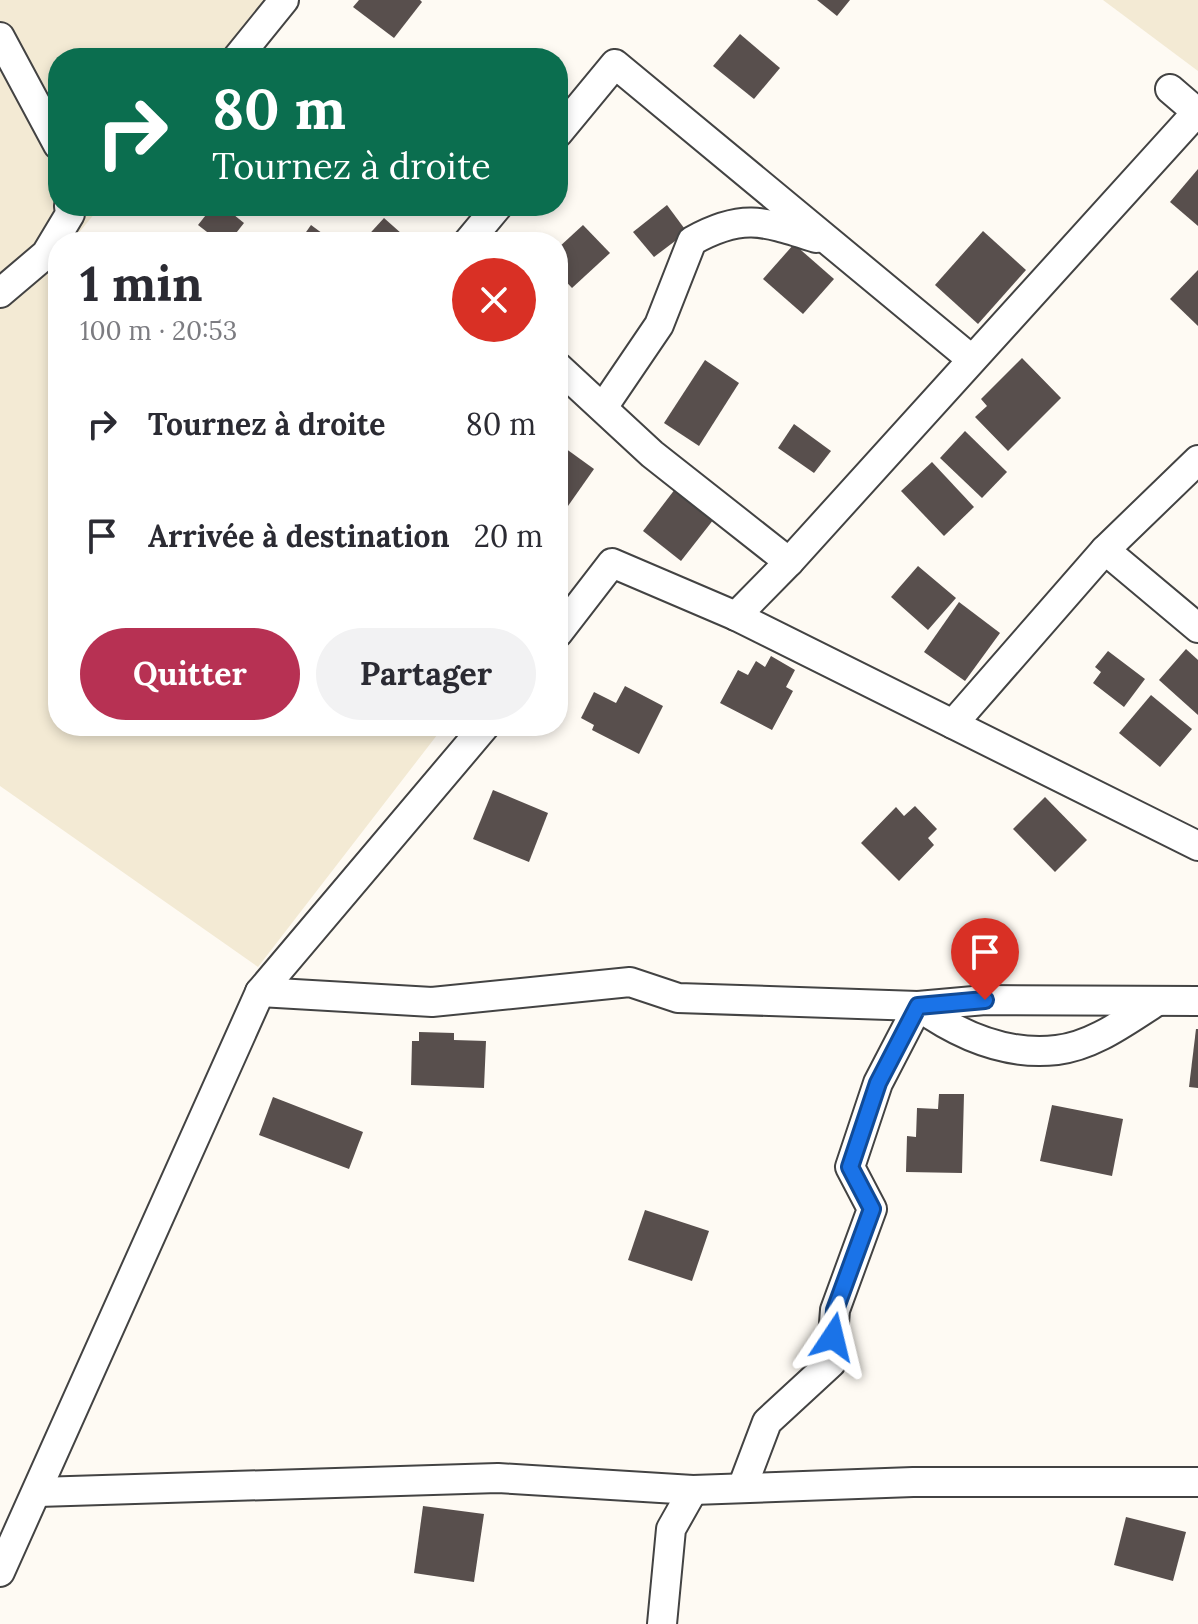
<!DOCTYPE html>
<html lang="fr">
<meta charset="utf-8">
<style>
body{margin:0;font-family:Lora,serif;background:#f2f2f3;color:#2b2b33;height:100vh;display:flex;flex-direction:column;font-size:30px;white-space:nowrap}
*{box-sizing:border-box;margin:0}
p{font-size:26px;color:#7c7c81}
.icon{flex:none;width:44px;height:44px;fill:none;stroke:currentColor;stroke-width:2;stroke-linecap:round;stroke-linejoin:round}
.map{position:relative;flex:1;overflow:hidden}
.drawer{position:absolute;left:48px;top:232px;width:520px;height:504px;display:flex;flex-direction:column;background:#fff;border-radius:32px;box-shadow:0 4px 12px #0003}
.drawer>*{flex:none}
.guide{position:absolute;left:48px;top:48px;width:520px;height:168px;border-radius:32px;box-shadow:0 4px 12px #0003;background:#0b6e4f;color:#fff;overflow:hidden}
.pin{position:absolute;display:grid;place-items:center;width:68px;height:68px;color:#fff;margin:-82px -34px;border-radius:50% 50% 50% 0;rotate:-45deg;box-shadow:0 0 8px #0007}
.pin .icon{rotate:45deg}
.me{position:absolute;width:88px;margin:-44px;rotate:10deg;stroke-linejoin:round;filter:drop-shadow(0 0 6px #0008)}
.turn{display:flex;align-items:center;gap:28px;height:168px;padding:0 32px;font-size:36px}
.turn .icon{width:104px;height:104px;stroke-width:2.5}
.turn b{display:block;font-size:56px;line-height:68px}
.round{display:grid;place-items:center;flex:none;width:84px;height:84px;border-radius:42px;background:#f2f2f3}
.overview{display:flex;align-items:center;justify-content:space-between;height:136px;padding:0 32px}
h1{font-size:48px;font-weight:700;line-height:60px}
.primary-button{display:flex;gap:16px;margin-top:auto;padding:16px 32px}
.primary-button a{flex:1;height:92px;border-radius:48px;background:#b73153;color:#fff;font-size:32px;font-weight:700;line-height:92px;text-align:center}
.primary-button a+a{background:#f2f2f3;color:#2b2b33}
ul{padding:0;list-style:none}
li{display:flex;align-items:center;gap:24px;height:112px;padding:0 32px}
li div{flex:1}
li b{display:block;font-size:30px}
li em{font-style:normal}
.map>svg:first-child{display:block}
.farmland{fill:#f3ead4}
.building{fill:#584f4d}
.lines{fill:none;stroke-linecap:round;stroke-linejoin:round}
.minor-casing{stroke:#434343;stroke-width:32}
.minor{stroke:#fff;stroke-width:28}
.route-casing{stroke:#114b97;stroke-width:20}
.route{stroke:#1a73e8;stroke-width:14}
</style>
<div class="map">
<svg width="1198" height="1624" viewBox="0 0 1198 1624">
<rect width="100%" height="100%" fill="#fefaf3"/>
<g class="farmland">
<path d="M0 0H276L226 58H58V206H101L71 242H58V726H444L258 967 0 786Z"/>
<path d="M1103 0H1198V71Z"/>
</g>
<g class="building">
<path d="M359 0H420L422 2 394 38 353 7Z"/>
<path d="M817 0H850L837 16Z"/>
<path d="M740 34 780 68 754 99 713 66Z"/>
<path d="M1198 169V226L1170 202Z"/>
<path d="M667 205 687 232 654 257 633 232Z"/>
<path d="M213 206H223L244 223 229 242H220L198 225Z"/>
<path d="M384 218 411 242H362Z"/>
<path d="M311 225 334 242H299Z"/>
<path d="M583 225 610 253 572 288 558 273V248Z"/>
<path d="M983 231 1026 270 978 324 935 285Z"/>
<path d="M794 244 834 279 803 314 763 279Z"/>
<path d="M1198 270V326L1170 299Z"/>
<path d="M1022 358 1061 398 1008 451 975 417 987 406 981 399Z"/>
<path d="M705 360 739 383 699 446 664 423Z"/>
<path d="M794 424 831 451 814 473 778 448Z"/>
<path d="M965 431 1007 472 982 498 940 458Z"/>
<path d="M558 443 594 469 568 506 558 499Z"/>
<path d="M932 462 974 507 944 536 901 491Z"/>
<path d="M682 480 721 510 681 561 643 531Z"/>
<path d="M918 566 956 598 928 630 891 597Z"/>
<path d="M959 602 1000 633 965 681 924 652Z"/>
<path d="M1186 649 1198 660V715L1159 680Z"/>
<path d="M1108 651 1145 679 1124 707 1093 683 1101 672 1095 667Z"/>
<path d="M771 656 795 670 786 687 793 691 772 730 720 703 738 670 748 675 756 661 765 667Z"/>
<path d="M625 686 663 706 639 754 592 730 594 725 581 718 594 692 616 703Z"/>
<path d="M1151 695 1192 729 1160 767 1119 733Z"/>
<path d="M493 790 548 813 529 862 473 839Z"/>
<path d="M1045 797 1087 840 1055 872 1013 829Z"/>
<path d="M915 806 937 829 928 838 934 845 899 881 861 843 896 807 904 816Z"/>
<path d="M1196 1029H1198V1088L1189 1087Z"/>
<path d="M419 1032 454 1033V1040L486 1041 484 1088 411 1085 412 1041H419Z"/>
<path d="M939 1094H964L962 1173 906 1172 907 1136 916 1137 917 1108 938 1109Z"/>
<path d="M273 1097 363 1132 349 1169 259 1135Z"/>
<path d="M1052 1105 1123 1119 1112 1176 1040 1161Z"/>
<path d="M645 1210 709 1231 692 1281 628 1260Z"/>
<path d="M423 1506 484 1514 474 1582 414 1573Z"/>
<path d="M1126 1517 1186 1532 1173 1581 1114 1565Z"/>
</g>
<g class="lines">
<defs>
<g id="minor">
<path d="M0 37 58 145"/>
<path d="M237 58 284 0"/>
<path d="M1170 89 1198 113"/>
<path d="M558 133 615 64 970 358"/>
<path d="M468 242 498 206"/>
<path d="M0 293 46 254 70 214 69 206"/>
<path d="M558 367 652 454 789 562"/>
<path d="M604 406 659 325 692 241C742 213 763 221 816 238"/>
<path d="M1105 550 1198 628"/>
<path d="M736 616 789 562 1197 112"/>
<path d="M558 633 612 563 736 616 1198 846"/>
<path d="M953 724 1105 550 1198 460"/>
<path d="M260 992 432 1002 630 982 678 998 918 1006 985 1000 1198 1001"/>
<path d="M742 1488 767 1422 831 1363 835 1310 872 1209 850 1167 878 1083 918 1006C957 1034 1006 1056 1057 1050 1093 1046 1126 1021 1156 1002"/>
<path d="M38 1492 498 1478 693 1490 913 1482H1198"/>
<path d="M0 1572 260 992 485 726"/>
<path d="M662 1624 671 1529 693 1490"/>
</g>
</defs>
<use href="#minor" class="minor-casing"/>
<use href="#minor" class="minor"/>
</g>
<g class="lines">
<defs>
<path id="route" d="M833 1337 835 1310 872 1209 850 1167 878 1083 918 1006 985 1000"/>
</defs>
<use href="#route" class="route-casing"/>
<use href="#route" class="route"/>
</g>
</svg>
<div class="pin" style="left:985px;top:1000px;background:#d93025"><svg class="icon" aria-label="arrive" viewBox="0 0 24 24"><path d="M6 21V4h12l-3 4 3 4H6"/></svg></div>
<svg class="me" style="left:833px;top:1337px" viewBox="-20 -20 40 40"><path d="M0-17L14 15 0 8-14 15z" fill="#1a73e8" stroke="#fff" stroke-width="4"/></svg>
<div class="guide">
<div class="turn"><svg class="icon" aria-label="right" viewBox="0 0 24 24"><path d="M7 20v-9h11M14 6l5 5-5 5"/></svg><div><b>80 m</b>Tournez à droite</div></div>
</div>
<section class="drawer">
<div class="overview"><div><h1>1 min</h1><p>100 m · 20:53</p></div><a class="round" style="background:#d93025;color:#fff"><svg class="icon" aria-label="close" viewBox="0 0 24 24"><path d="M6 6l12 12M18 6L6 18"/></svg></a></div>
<ul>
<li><svg class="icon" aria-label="right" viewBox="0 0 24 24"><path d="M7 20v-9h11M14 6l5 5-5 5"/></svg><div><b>Tournez à droite</b></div><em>80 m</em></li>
<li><svg class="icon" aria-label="arrive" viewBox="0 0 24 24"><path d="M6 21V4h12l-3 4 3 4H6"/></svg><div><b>Arrivée à destination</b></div><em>20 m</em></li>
</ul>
<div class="primary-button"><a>Quitter</a><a>Partager</a></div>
</section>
</div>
